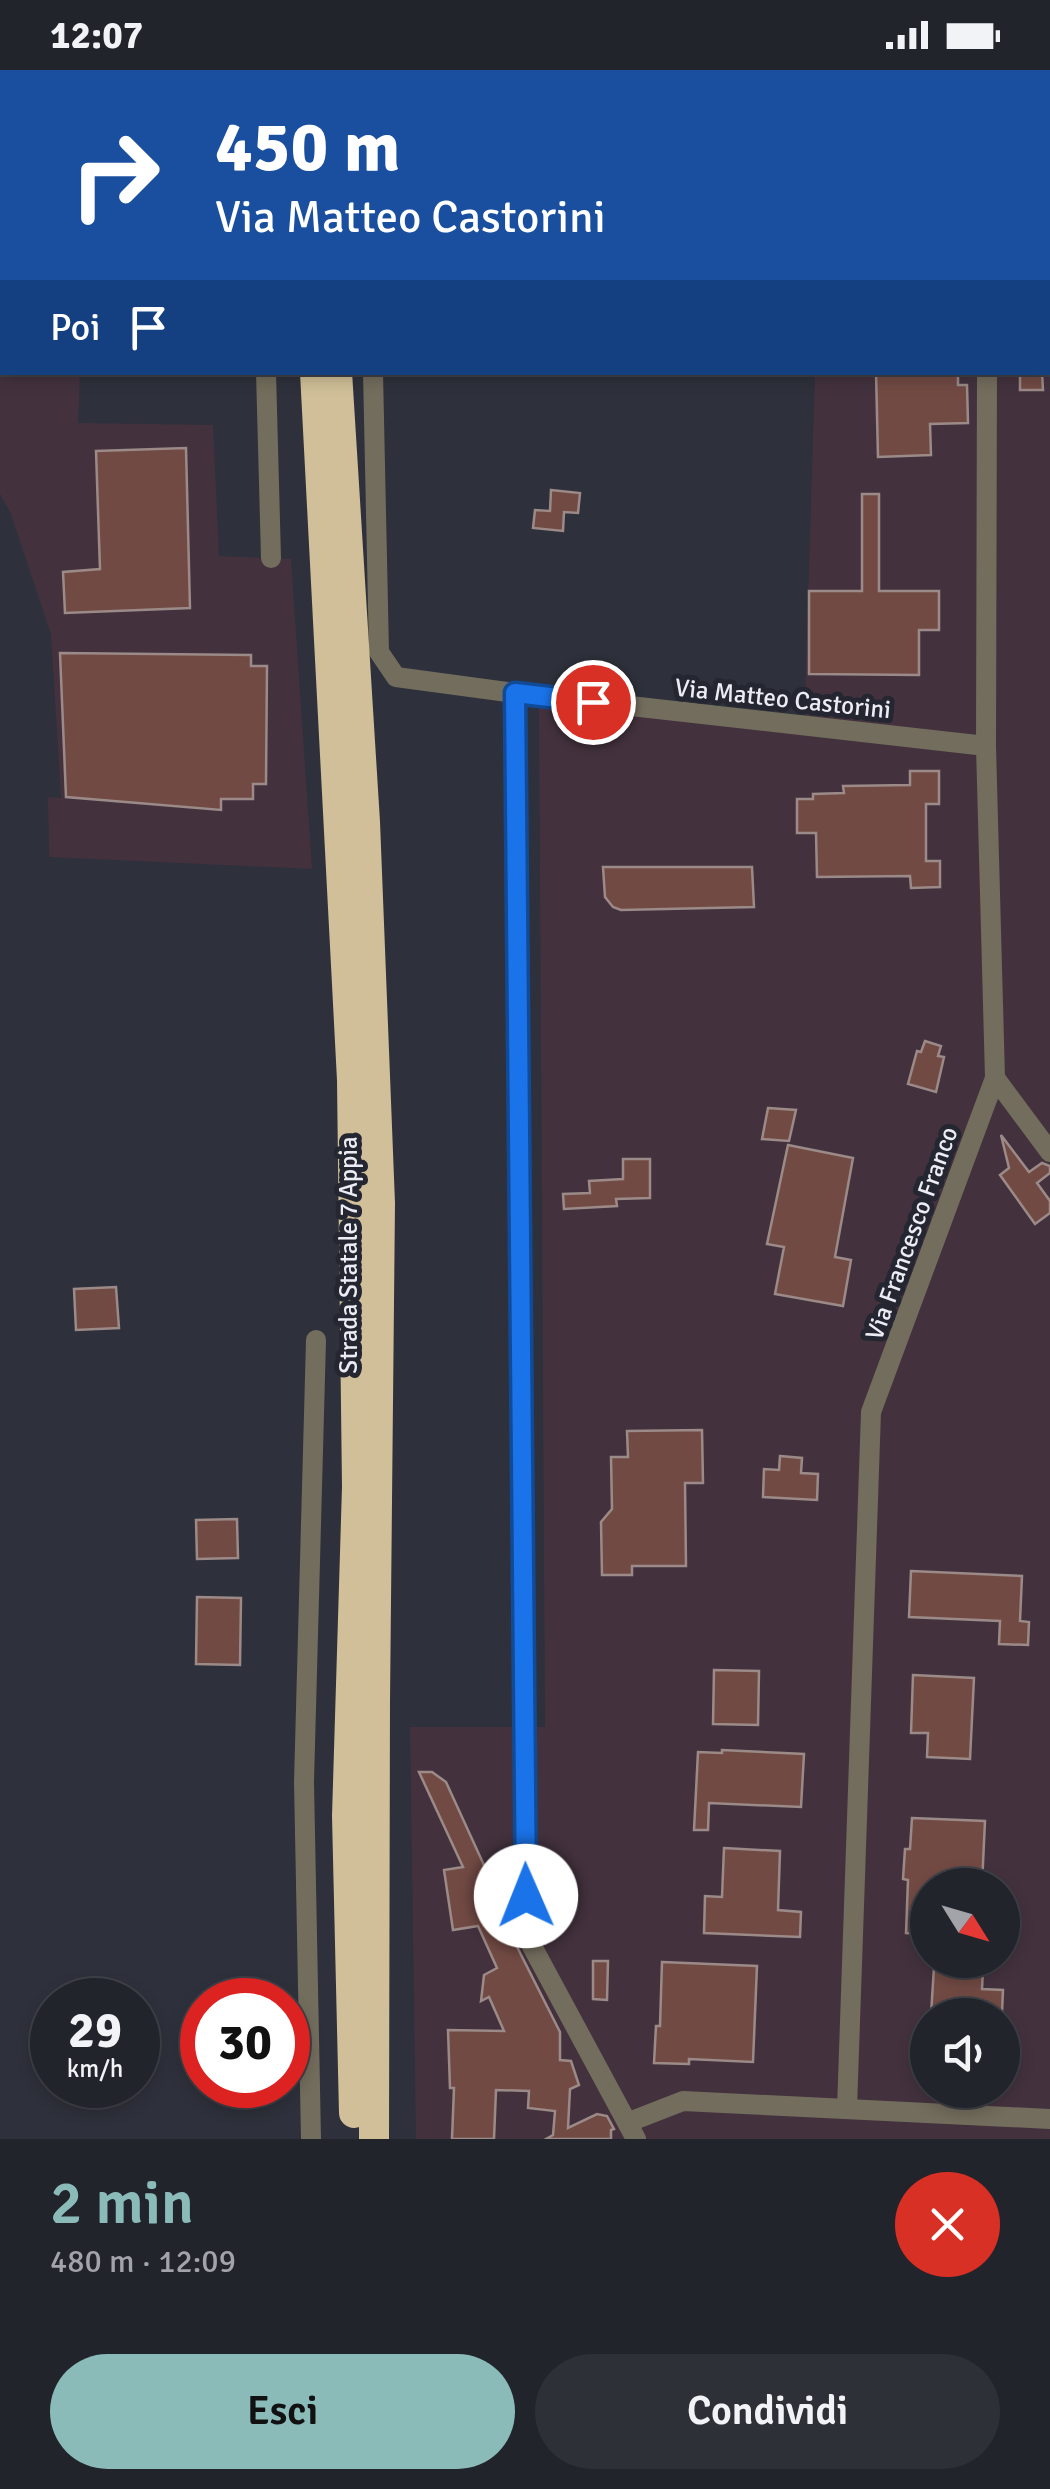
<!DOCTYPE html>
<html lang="it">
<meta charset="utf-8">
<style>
body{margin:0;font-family:Signika,sans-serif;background:#2e3038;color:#f1f3f6;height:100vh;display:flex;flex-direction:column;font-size:38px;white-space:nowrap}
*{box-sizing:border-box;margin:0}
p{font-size:32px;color:#a2a4a9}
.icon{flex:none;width:55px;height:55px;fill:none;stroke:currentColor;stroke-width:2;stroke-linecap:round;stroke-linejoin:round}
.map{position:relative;height:2069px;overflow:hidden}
.side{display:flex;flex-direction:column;background:#22242c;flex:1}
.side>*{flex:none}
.guide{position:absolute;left:0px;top:0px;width:1050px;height:305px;box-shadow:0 5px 15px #0003,0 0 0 2px #3f4148;background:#1a4fa0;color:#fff;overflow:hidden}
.needle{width:65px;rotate:127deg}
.fabs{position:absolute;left:910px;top:1798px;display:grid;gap:20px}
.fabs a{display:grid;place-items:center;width:110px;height:110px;border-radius:50%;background:#22242c;box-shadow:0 5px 15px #0003,0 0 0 2px #3f4148;font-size:50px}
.speed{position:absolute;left:30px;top:1908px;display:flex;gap:20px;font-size:50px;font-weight:700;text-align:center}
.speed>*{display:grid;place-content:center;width:130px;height:130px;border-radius:50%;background:#22242c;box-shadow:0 5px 15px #0003,0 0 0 2px #3f4148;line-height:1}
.speed small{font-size:25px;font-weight:400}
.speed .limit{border:15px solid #d22;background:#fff;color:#111}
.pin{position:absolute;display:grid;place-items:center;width:85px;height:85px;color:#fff;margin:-42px;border:5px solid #fff;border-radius:50%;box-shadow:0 2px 10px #0007}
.me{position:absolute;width:110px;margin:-55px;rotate:359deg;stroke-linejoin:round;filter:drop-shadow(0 0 8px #0008)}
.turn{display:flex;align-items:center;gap:35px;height:210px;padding:0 50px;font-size:45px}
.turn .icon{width:130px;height:130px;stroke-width:2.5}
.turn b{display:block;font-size:70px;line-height:85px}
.then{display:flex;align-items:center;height:95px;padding:0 50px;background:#0003;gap:20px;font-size:38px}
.round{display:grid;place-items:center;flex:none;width:105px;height:105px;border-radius:52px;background:#2e3038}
.head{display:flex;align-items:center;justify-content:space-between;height:170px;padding:0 50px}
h1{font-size:60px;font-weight:600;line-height:75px;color:#8bbbb9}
.cta{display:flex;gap:20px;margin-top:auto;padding:20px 50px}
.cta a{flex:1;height:115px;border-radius:60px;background:#8bbbb9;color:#111;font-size:40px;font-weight:600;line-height:115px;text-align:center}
.cta a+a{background:#2e3038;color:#f1f3f6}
.status{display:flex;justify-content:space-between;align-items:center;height:70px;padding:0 50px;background:#22242c;direction:ltr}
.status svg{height:28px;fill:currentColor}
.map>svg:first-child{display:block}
.industrial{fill:#43323e;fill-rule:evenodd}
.building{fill:#724a44;stroke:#9b8a87;stroke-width:2.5}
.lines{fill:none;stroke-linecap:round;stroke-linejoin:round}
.path{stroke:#70717b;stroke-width:4;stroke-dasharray:8 5;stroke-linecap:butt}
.street{stroke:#736d5d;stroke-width:20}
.highway{stroke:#d0bf98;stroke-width:30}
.route-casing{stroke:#114b97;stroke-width:25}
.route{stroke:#1a73e8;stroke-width:18}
.labels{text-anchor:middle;stroke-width:10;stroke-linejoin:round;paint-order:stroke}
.street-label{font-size:25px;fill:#ebecf4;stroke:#242631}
</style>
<div class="status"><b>12:07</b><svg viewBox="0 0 49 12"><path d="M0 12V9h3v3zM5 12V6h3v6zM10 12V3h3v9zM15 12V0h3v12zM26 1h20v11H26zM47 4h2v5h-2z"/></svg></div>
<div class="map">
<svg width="1050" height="2069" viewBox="0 0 1050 2069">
<rect width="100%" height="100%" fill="#2e303b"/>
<g class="industrial">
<path d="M592 0H1050V2069H416L410 1657H545L539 633 804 659 815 303 1048 302V2H591ZM928 1815H1002V1890H928ZM928 1945H1002V2020H928Z"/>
<path d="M0 217 2 218V302L80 303 78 353 213 355 219 486 291 489 312 799 49 787 48 727 61 728 51 564 11 444 0 424Z"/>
</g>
<g class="building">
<path d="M876 302H958V315H967L968 353 930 354 931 385 878 387Z"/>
<path d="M1020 302H1042L1043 320H1020Z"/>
<path d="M186 378 190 538 65 543 63 502 100 499 96 381Z"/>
<path d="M551 420 580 423 578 443 564 442 563 461 533 458 535 440 550 441Z"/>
<path d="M862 424H879V521H939V560H919V605L809 604V521H862Z"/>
<path d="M60 583 251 585V596H267L266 714H253V729H221V740L66 727Z"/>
<path d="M910 701H939V734H926V791H940V817L911 818 910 806 817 807 816 763H797V729H813V724L844 723 843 716 910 715Z"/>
<path d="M603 797H752L754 837 621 840 613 837 605 827Z"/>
<path d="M925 971 941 976 938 986 944 987 936 1022 908 1014 917 981 921 982Z"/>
<path d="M768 1038 796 1040 789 1071 762 1069Z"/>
<path d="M1001 1065 1029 1102 1042 1093 1050 1096V1103L1037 1113 1050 1131V1143L1035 1154 1000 1105 1009 1098Z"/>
<path d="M788 1075 853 1088 835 1187 851 1190 843 1236 775 1224 784 1177 767 1174Z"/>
<path d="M623 1089H650V1128L616 1129 617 1136 564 1139 563 1124 590 1123 589 1111 623 1109Z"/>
<path d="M116 1217 119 1258 76 1260 74 1219Z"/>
<path d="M702 1360 703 1413H685L686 1496H632V1505H602L601 1452 612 1439 611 1387H628L627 1361Z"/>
<path d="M780 1386 802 1388 801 1403 818 1404 817 1430 763 1427 764 1399 779 1400Z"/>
<path d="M237 1449 238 1488 197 1489 196 1450Z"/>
<path d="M911 1501 1022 1506 1020 1551 1029 1552 1028 1575 999 1574 1000 1551 909 1547Z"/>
<path d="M197 1527 241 1528 240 1595 196 1594Z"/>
<path d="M714 1600 759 1601 758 1655 713 1654Z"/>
<path d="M913 1605 974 1608 970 1689 927 1687 928 1663H911Z"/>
<path d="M722 1680 804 1684 801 1737 709 1733 708 1760H694L698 1682 722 1683Z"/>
<path d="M419 1702H432L446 1712 510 1852 506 1855 560 1962V1990L571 1991 579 2015 570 2019 568 2058 597 2044 607 2046 614 2059 611 2060V2069H546L553 2065 555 2041 528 2038 529 2021 496 2020 494 2069H452L454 2018H450L448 1960 504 1961 489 1927 481 1931 484 1905 497 1898 478 1856 453 1860 444 1800 463 1797Z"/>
<path d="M912 1748 985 1751 982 1815H928V1864L906 1863 908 1810 903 1809 905 1779H910Z"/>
<path d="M724 1778 780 1781 778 1840 801 1842 800 1867 704 1863 705 1826 722 1827Z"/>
<path d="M593 1891H608L607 1930 593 1929Z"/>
<path d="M662 1892 757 1896 753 1992 689 1989V1994L654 1993 656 1956H660Z"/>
<path d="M934 1897 983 1900 982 1919 1003 1920 1002 1943 981 1942V1945H931Z"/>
</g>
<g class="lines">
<path class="path" d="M0 54H2"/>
<g class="street">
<path d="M266 2V0"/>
<path d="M989 2V0"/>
<path d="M266 302 271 488"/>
<path d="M373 302 379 582 396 607 515 623 986 676"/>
<path d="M515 623 526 1865 636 2069"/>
<path d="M995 1008 1050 1082"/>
<path d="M847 2039 871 1342 995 1008 986 676 987 302"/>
<path d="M629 2052 683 2031 1050 2049"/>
<path d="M311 2069 304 1712 316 1270"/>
</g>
<g class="highway">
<path d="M316 2 317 0"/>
<path d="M339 2 340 0"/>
<path d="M407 2 408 0"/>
<path d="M315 302 352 1010 357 1417 347 1746 354 2043"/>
<path d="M337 302 365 752 380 1133 375 1631 374 2069"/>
</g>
</g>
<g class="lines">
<defs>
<path id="route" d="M526 1826 515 623 593 632"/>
</defs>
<use href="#route" class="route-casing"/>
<use href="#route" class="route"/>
</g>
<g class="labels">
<g class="street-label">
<text transform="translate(783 628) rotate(6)" y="9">Via Matteo Castorini</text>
<text transform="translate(911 1163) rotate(-70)" y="9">Via Francesco Franco</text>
<text transform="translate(348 1185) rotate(-90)" y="9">Strada Statale 7 Appia</text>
</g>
</g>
</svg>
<div class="fabs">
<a><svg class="needle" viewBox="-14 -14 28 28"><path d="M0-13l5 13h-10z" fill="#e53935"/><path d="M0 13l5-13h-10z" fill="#a2a4a9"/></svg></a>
<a><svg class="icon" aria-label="sound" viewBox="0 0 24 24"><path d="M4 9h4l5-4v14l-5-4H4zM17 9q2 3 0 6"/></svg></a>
</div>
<div class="speed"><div>29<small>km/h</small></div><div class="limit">30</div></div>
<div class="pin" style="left:593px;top:632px;background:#d93025"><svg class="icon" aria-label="arrive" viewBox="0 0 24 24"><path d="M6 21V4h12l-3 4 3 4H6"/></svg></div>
<svg class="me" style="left:526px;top:1826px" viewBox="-20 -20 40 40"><circle r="19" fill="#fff"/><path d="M0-13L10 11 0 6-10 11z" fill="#1a73e8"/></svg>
<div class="guide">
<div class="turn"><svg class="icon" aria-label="right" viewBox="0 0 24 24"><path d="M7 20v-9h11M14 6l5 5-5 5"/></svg><div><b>450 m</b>Via Matteo Castorini</div></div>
<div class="then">Poi<svg class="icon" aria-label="arrive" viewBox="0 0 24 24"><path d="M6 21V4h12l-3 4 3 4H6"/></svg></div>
</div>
</div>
<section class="side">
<div class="head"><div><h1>2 min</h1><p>480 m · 12:09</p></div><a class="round" style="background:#d93025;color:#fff"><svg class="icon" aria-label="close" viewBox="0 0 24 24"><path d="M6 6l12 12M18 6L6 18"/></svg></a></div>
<div class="cta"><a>Esci</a><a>Condividi</a></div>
</section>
